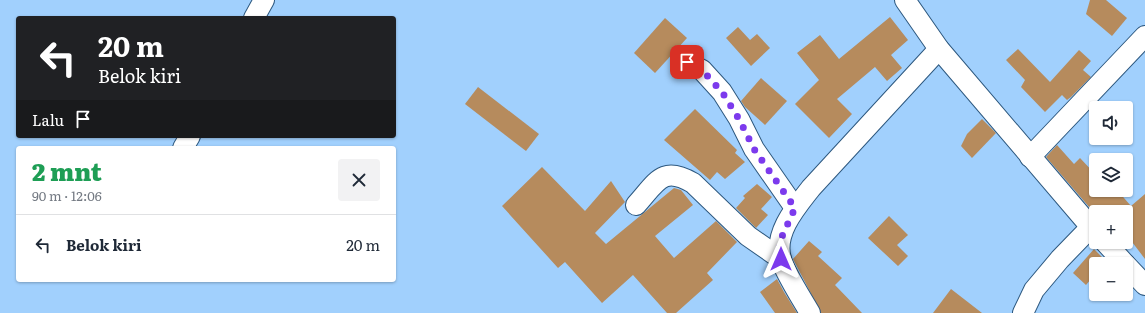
<!DOCTYPE html>
<html lang="id">
<meta charset="utf-8">
<style>
body{margin:0;font-family:Literata,serif;background:#f2f2f3;color:#1f2937;height:100vh;display:flex;flex-direction:column;font-size:15px;white-space:nowrap}
*{box-sizing:border-box;margin:0}
p{font-size:13px;color:#747a83}
.icon{flex:none;width:22px;height:22px;fill:none;stroke:currentColor;stroke-width:2;stroke-linecap:round;stroke-linejoin:round}
.map{position:relative;flex:1;overflow:hidden}
.side{position:absolute;left:16px;top:146px;width:380px;height:136px;display:flex;flex-direction:column;background:#fff;border-radius:4px;box-shadow:0 1px 3px #0004}
.side>*{flex:none}
.guide{position:absolute;left:16px;top:16px;width:380px;height:122px;border-radius:4px;box-shadow:0 1px 3px #0004;background:#202124;color:#fff;overflow:hidden}
.fabs{position:absolute;left:1089px;top:101px;display:grid;gap:8px}
.fabs a{display:grid;place-items:center;width:44px;height:44px;border-radius:4px;background:#fff;box-shadow:0 1px 3px #0004;font-size:20px}
.pin{position:absolute;display:grid;place-items:center;width:34px;height:34px;color:#fff;margin:-17px;border-radius:8px;box-shadow:0 2px 6px #0006}
.me{position:absolute;width:44px;margin:-22px;rotate:0deg;stroke-linejoin:round;filter:drop-shadow(0 0 3px #0008)}
.turn{display:flex;align-items:center;gap:14px;height:84px;padding:0 16px;font-size:18px}
.turn .icon{width:52px;height:52px;stroke-width:2.5}
.turn b{display:block;font-size:28px;line-height:34px}
.then{display:flex;align-items:center;height:38px;padding:0 16px;background:#0003;gap:8px;font-size:15px}
.round{display:grid;place-items:center;flex:none;width:42px;height:42px;border-radius:4px;background:#f2f2f3}
.overview{display:flex;align-items:center;justify-content:space-between;height:68px;padding:0 16px}
h1{font-size:24px;font-weight:800;line-height:30px;color:#1e9e55}
ul{padding:0;list-style:none}
li{display:flex;align-items:center;gap:12px;height:60px;padding:0 16px;border-top:1px solid #e0e1e3}
li div{flex:1}
li b{display:block;font-size:15px}
li em{font-style:normal}
.map>svg:first-child{display:block}
.building{fill:#b68b5d}
.lines{fill:none;stroke-linecap:round;stroke-linejoin:round}
.minor-casing{stroke:#2d587f;stroke-width:22}
.minor{stroke:#fff;stroke-width:20}
.route{stroke:#7c3aed;stroke-width:7;stroke-dasharray:0 12.6}
</style>
<div class="map">
<svg width="1145" height="313" viewBox="0 0 1145 313">
<rect width="100%" height="100%" fill="#a1d0fd"/>
<g class="building">
<path d="M1090 0H1106L1127 18 1112 36 1086 14Z"/>
<path d="M890 17 908 40 891 55 902 68 887 81 875 67 837 99 852 114 829 138 795 104 819 80 797 53 820 35 839 59Z"/>
<path d="M665 18 687 38 655 73 634 53Z"/>
<path d="M738 27 750 40 757 34 770 48 751 66 726 38Z"/>
<path d="M1018 49 1050 82 1079 50 1091 61 1083 70 1091 77 1071 97 1067 100 1062 95 1045 112 1021 87 1025 80 1006 60Z"/>
<path d="M761 78 787 101 765 125 745 107 741 101Z"/>
<path d="M478 87 539 134 526 151 465 104Z"/>
<path d="M695 109 737 150 735 153 745 162 725 179 717 172 710 180 664 140Z"/>
<path d="M982 119 996 133 972 158 961 146 967 134Z"/>
<path d="M1057 145 1074 164 1080 158 1096 175V190H1117L1131 206 1145 194V259L1126 234V212H1096V215L1046 157Z"/>
<path d="M542 167 585 211 611 181 625 202 595 233 606 244 674 188 681 190 693 205 655 236 674 258 716 221 737 242 707 273 713 280 676 313H667L633 275 602 303 565 262 558 268 502 206Z"/>
<path d="M757 184 772 197 761 209 768 215 756 228 736 208 745 198 743 196Z"/>
<path d="M889 216 908 235 897 245 908 256 898 266 868 238Z"/>
<path d="M809 241 822 252 818 256 842 278 835 285 862 313H821L793 259Z"/>
<path d="M1094 249 1106 261 1103 264H1096V273L1086 285 1073 273Z"/>
<path d="M777 279 784 292 797 313H775L760 292Z"/>
<path d="M951 289 982 313H933Z"/>
</g>
<g class="lines">
<defs>
<g id="minor">
<path d="M905 0 939 49 1096 233"/>
<path d="M254 18 264 0"/>
<path d="M687 62 702 70 722 92 739 119 754 149 795 208"/>
<path d="M183 148 190 136"/>
<path d="M1030 157 1145 36"/>
<path d="M636 205C657 182 662 165 693 183L748 236 781 259"/>
<path d="M1105 242 1125 264"/>
<path d="M1126 265 1145 285"/>
<path d="M810 313C802 299 785 273 781 259 773 233 797 206 811 188L939 49"/>
<path d="M1023 313 1034 290 1060 259 1091 227"/>
</g>
</defs>
<use href="#minor" class="minor-casing"/>
<use href="#minor" class="minor"/>
</g>
<g class="lines">
<path class="route" d="M687 62 702 70 722 92 739 119 754 149 795 208 779 243 781 259"/>
</g>
</svg>
<div class="fabs">
<a><svg class="icon" aria-label="sound" viewBox="0 0 24 24"><path d="M4 9h4l5-4v14l-5-4H4zM17 9q2 3 0 6"/></svg></a>
<a><svg class="icon" aria-label="layers" viewBox="0 0 24 24"><path d="M12 4l9 5-9 5-9-5zM3 14l9 5 9-5"/></svg></a>
<a>+</a>
<a>−</a>
</div>
<div class="pin" style="left:687px;top:62px;background:#d93025"><svg class="icon" aria-label="arrive" viewBox="0 0 24 24"><path d="M6 21V4h12l-3 4 3 4H6"/></svg></div>
<svg class="me" style="left:781px;top:259px" viewBox="-20 -20 40 40"><path d="M0-17L14 15 0 8-14 15z" fill="#7c3aed" stroke="#fff" stroke-width="4"/></svg>
<div class="guide">
<div class="turn"><svg class="icon" aria-label="left" viewBox="0 0 24 24"><path d="M17 20v-9H6M10 6l-5 5 5 5"/></svg><div><b>20 m</b>Belok kiri</div></div>
<div class="then">Lalu<svg class="icon" aria-label="arrive" viewBox="0 0 24 24"><path d="M6 21V4h12l-3 4 3 4H6"/></svg></div>
</div>
<section class="side">
<div class="overview"><div><h1>2 mnt</h1><p>90 m · 12:06</p></div><a class="round"><svg class="icon" aria-label="close" viewBox="0 0 24 24"><path d="M6 6l12 12M18 6L6 18"/></svg></a></div>
<ul>
<li><svg class="icon" aria-label="left" viewBox="0 0 24 24"><path d="M17 20v-9H6M10 6l-5 5 5 5"/></svg><div><b>Belok kiri</b></div><em>20 m</em></li>
</ul>
</section>
</div>
